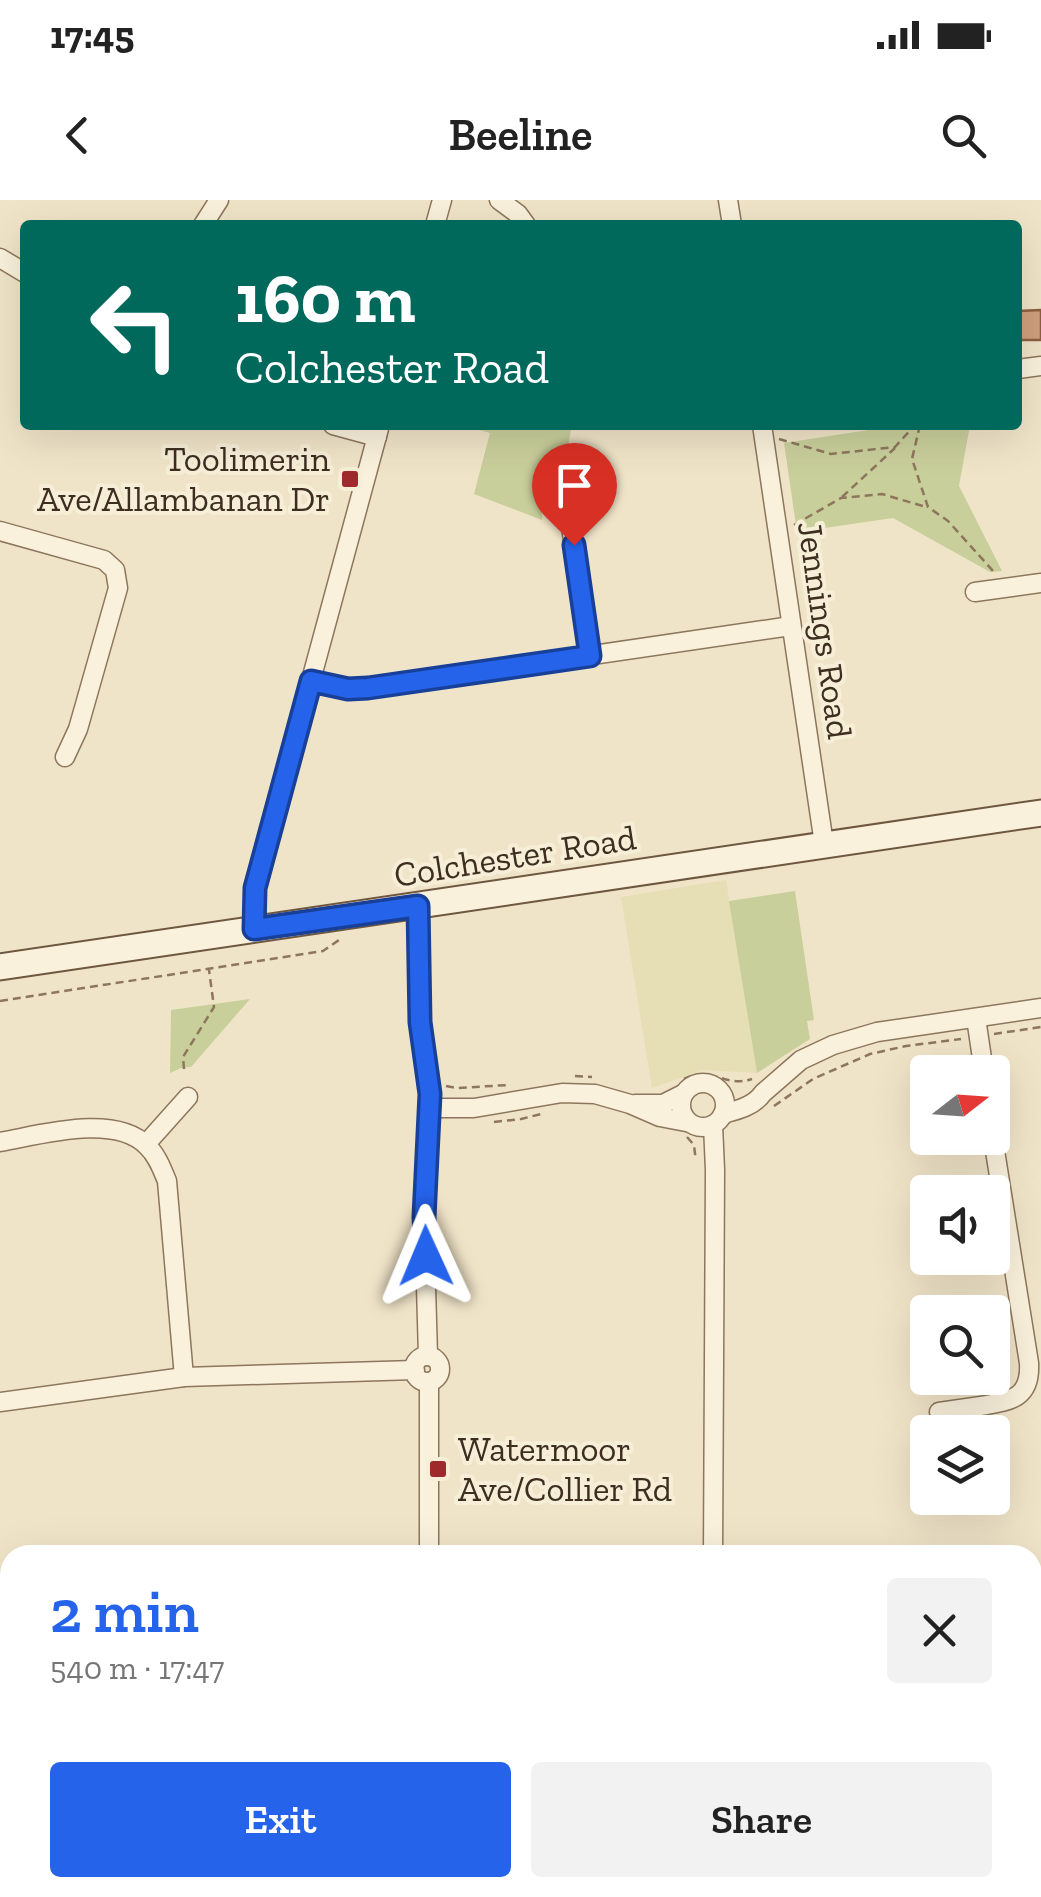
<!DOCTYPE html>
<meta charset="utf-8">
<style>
body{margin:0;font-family:"Zilla Slab",serif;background:#f2f2f2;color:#222;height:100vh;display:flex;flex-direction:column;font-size:38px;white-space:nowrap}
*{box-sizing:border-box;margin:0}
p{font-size:32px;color:#767676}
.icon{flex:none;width:55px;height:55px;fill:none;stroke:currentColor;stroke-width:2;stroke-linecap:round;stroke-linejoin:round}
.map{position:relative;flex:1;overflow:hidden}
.sheet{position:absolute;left:0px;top:1345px;width:1042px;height:352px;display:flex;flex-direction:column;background:#fff;border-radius:30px 30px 0 0;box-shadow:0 10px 40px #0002}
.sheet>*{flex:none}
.hud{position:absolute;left:20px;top:20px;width:1002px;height:210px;border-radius:10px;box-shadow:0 10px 40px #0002;background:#00695c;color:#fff;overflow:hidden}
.needle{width:65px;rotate:73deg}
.tools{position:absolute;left:910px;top:855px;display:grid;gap:20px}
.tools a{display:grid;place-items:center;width:100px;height:100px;border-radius:10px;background:#fff;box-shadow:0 10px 40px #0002;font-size:50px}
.pin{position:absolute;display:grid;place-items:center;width:85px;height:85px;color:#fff;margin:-102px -42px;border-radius:50% 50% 50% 0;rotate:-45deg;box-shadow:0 0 10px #0007}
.pin .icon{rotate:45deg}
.me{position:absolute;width:110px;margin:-55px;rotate:359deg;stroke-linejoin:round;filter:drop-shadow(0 0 8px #0008)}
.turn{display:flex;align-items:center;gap:35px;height:210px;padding:0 50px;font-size:45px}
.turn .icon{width:130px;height:130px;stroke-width:2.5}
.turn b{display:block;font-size:70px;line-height:85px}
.round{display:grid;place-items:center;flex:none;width:105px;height:105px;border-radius:10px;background:#f2f2f2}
.headline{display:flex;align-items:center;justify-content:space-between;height:170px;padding:0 50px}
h1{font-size:60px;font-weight:600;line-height:75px;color:#2563eb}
.action{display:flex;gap:20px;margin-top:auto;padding:20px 50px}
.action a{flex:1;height:115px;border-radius:10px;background:#2563eb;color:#fff;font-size:40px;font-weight:600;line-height:115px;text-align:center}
.action a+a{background:#f2f2f2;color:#222}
.status{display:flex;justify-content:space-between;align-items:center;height:70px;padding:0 50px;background:#fff;direction:ltr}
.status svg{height:28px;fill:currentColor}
header{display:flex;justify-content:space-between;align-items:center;height:130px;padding:0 50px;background:#fff;font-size:45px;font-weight:600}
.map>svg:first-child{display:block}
.farmland{fill:#e6deb5}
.green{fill:#c9cf9b}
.building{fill:#cf9f7d;stroke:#8d5f41;stroke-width:2.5}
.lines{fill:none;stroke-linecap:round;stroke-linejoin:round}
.street-casing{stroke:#8d765c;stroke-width:21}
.secondary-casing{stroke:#6f573f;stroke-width:29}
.path{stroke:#8d765c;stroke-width:2.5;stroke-dasharray:8 5;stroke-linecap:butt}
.street{stroke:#faf1dc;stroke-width:18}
.secondary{stroke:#faf1dc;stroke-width:25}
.route-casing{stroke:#184099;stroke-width:25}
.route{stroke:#2563eb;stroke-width:18}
.poi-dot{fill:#9e2a2b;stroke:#f7eed8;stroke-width:4}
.labels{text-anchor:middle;stroke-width:8;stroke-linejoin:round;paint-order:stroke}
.poi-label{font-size:35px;fill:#3d2e20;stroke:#f7eed8;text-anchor:end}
.street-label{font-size:35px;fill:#3d2e20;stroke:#f7eed8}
</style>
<div class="status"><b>17:45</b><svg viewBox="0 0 49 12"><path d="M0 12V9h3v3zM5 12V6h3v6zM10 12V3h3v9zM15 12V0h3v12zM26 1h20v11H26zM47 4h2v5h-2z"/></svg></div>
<header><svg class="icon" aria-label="back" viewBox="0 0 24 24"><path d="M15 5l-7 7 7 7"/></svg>Beeline<svg class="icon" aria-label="search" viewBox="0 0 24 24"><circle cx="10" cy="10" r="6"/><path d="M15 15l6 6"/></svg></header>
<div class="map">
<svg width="1041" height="1697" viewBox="0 0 1041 1697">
<rect width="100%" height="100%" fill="#f0e4c8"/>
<path class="farmland" d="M726 680 757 873 702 870 652 888 621 697Z"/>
<g class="green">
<path d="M462 225H572L561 283 543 297 542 320 474 294 490 233Z"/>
<path d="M875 225H970L959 286 1002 371 990 372 893 318 797 332 784 243 875 229Z"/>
<path d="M795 691 814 820 807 821 810 839 757 873 729 701Z"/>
<path d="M250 799 191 867 181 868 170 873 171 810Z"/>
</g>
<path class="building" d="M1041 110V140H1018V111Z"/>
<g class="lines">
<defs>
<g id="street">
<path d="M499 0 518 14 526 25"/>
<path d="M728 0 732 25"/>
<path d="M203 25 219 0"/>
<path d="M435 25 442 0"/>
<path d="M0 58 25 73"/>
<path d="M1018 169 1041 166"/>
<path d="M333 225 377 237"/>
<path d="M762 225 824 644"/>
<path d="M569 313 590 457"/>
<path d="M0 331 104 360 115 370 118 388 78 529 65 557"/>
<path d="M975 392 1041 383"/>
<path d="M311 481 348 489 368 488 791 426"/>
<path d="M418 706 420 822 430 894 424 1017 428 1156"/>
<path d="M254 729 255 687 380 225"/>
<path d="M976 818 984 872"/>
<circle cx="703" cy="905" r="22"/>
<path d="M635 904H663L683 894"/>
<path d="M430 908H474L562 893 595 894 630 904 660 917 686 922"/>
<path d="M723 914C738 910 754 906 763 893L801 860 833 845 877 832 1041 808"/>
<path d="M713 925 715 970 713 1355"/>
<path d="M0 942C40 935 115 913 147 946 157 955 162 969 167 981L184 1177"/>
<path d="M146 944 188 897"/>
<circle cx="427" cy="1169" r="13"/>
<path d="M0 1202 184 1177 415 1170"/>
<path d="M939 1212C953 1210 967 1208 981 1206 1010 1201 1031 1199 1029 1163L992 932"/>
<path d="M429 1355V1182"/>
<path d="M1032 1451 1041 1449"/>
<path d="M0 1455 10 1457"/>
<path d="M170 1688 174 1697"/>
<path d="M441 1688V1697"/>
<path d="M1020 1688 1041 1694"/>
<path d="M101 1697 124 1688"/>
<path d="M947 1697 1003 1688"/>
</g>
<path id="secondary" d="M0 767 1041 613"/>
</defs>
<use href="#street" class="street-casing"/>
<use href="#secondary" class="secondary-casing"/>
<g class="path">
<path d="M920 225 912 259 928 307 948 321 994 372"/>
<path d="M779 239 831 254 895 247 915 225"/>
<path d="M842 297 895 248"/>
<path d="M794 325 841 298 882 294 926 307"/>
<path d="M0 801 323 751 339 740 338 738"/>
<path d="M994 834 1041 827"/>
<path d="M184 869 183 857 214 807 209 770"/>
<path d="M575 876 592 877"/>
<path d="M684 879C713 865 723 888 752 879"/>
<path d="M446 886 457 888 508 885"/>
<path d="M774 906 813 879 870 854 906 846 961 839"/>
<path d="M494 922 521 919 545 913"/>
<path d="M687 937 694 945 695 954H697"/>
</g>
<use href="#street" class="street"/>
<use href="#secondary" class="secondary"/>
</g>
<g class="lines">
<defs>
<path id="route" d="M426 1056 424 1017 430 894 420 822 418 706 254 729 255 688 311 481 348 489 368 488 590 456 574 345"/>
</defs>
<use href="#route" class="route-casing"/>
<use href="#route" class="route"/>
</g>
<g class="poi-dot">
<rect x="340" y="269" width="20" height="20" rx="5"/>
<rect x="428" y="1259" width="20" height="20" rx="5"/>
</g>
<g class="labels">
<g class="poi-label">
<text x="330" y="271">Toolimerin<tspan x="330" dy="40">Ave/Allambanan Dr</tspan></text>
<text x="458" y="1261" text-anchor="start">Watermoor<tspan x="458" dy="40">Ave/Collier Rd</tspan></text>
</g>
<g class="street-label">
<text transform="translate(825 430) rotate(82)" y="12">Jennings Road</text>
<text transform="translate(515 656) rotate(-9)" y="12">Colchester Road</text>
</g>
</g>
</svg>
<div class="tools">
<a><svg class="needle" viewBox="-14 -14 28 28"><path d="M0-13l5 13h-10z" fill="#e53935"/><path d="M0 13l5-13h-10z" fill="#767676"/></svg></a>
<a><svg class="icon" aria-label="sound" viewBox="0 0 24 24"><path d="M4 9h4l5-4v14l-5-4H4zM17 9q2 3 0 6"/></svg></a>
<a><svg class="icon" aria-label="search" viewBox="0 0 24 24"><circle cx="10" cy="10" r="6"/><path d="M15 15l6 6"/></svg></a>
<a><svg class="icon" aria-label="layers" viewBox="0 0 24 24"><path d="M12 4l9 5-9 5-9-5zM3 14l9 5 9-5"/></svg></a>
</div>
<div class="pin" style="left:574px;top:345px;background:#d93025"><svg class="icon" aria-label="arrive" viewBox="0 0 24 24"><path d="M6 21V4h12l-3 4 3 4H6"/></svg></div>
<svg class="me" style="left:426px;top:1056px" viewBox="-20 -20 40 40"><path d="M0-17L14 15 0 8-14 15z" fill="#2563eb" stroke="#fff" stroke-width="4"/></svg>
<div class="hud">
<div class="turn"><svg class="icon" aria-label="left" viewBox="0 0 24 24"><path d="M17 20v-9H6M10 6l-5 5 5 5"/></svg><div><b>160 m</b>Colchester Road</div></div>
</div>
<section class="sheet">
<div class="headline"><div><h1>2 min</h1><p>540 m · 17:47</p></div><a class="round"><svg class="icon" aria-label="close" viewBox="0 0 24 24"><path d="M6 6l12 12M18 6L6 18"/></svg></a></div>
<div class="action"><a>Exit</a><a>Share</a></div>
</section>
</div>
